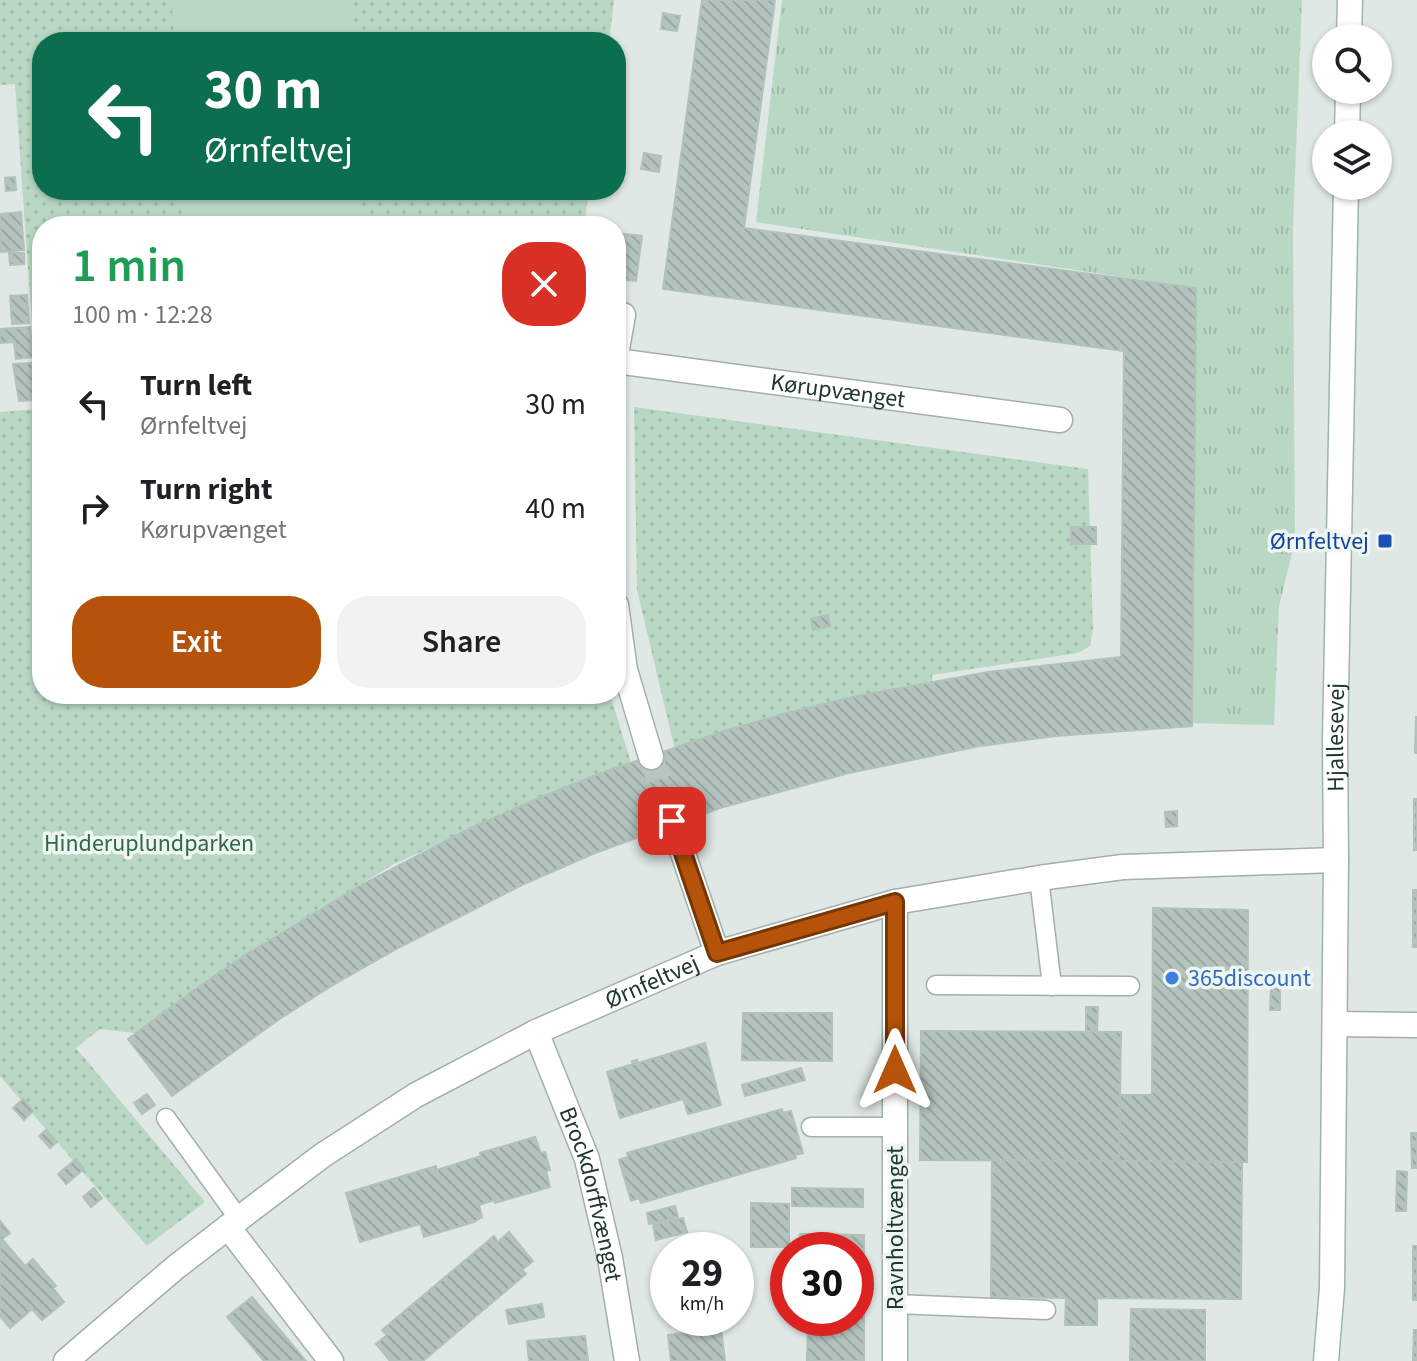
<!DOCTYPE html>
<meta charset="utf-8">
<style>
body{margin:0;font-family:"Source Sans 3",sans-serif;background:#f2f2f2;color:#202124;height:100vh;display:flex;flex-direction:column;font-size:30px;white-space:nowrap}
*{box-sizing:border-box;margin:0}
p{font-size:26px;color:#757577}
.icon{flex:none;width:44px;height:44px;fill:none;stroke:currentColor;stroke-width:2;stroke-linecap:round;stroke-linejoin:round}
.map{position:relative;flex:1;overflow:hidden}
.details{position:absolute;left:32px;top:216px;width:594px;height:488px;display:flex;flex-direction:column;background:#fff;border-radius:32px;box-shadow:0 2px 6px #0004}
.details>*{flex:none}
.banner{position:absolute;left:32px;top:32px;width:594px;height:168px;border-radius:32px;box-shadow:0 2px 6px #0004;background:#0b6e4f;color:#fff;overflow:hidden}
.fabs{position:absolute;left:1312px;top:24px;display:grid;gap:16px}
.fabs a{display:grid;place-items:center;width:80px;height:80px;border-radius:50%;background:#fff;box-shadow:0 2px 6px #0004;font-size:40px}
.speed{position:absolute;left:650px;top:1232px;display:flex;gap:16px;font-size:40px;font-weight:700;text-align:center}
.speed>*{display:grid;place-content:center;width:104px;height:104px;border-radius:50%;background:#fff;box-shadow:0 2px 6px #0004;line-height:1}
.speed small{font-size:20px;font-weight:400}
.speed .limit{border:12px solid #d22;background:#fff;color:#111}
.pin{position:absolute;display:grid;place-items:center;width:68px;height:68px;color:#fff;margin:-34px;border-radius:16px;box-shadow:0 4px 12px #0006}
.me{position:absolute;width:88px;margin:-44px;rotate:0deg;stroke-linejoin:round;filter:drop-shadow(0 0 6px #0008)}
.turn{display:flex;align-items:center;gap:28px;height:168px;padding:0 40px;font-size:36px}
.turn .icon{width:104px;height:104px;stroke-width:2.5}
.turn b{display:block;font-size:56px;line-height:68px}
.round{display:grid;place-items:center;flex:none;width:84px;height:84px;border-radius:32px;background:#f2f2f2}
.headline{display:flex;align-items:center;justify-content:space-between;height:136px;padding:0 40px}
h1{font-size:48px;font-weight:600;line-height:60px;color:#1e9e55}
.primary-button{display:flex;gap:16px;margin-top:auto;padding:16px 40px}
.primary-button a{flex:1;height:92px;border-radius:32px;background:#b45309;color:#fff;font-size:32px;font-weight:600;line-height:92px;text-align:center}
.primary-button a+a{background:#f2f2f2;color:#202124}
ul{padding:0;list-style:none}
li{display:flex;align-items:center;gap:24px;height:104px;padding:0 40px}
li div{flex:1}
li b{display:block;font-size:30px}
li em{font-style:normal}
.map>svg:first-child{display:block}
.grass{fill:url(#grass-tufts)}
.park{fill:url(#park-dots)}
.pitch{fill:#b9d8c3}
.building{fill:url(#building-back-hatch);stroke:#b2c1bb;stroke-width:2}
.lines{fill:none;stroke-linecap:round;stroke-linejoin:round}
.minor-tunnel{stroke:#b9c5c0;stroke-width:24;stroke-dasharray:24 12;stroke-linecap:butt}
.service-casing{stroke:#a2afab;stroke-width:21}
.minor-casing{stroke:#a2afab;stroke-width:27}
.secondary-casing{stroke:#9fb3ad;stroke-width:27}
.service{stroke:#fff;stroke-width:18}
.minor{stroke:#fff;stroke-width:24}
.secondary{stroke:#fff;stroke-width:24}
.route-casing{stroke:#753606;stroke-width:20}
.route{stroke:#b45309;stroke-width:14}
.transit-dot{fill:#1a4fb4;stroke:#eef6f2;stroke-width:3}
.shop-dot{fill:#3f7fe0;stroke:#eef6f2;stroke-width:3}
.labels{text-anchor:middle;stroke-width:7;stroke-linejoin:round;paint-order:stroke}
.street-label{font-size:24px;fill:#213732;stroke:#eef6f2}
.transit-label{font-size:24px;fill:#164399;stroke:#eef6f2;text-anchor:end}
.park-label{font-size:24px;fill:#306949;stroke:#eef6f2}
.shop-label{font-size:24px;fill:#366cbe;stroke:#eef6f2;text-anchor:start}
</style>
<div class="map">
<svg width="1417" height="1361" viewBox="0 0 1417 1361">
<defs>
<pattern id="grass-tufts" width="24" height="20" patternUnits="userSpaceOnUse" patternTransform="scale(2)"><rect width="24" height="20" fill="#b9d8c3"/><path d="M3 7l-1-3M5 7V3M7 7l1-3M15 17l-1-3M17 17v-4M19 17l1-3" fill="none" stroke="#9fbaa8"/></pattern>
<pattern id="park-dots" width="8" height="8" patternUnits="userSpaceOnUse" patternTransform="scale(2)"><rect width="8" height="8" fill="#b9d8c3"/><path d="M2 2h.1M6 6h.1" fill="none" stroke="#9fbaa8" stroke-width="1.8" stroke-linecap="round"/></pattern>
<pattern id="building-back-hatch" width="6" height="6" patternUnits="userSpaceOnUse" patternTransform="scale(2)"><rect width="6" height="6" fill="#b4c3bd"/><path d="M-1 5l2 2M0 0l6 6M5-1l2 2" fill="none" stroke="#9aa8a3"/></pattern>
</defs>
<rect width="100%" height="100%" fill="#dfe8e4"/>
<path class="grass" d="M782 0H1302L1293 226 1295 541 1279 606 1274 725 1185 723 1189 287 756 222Z"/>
<g class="park">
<path d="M0 0H614L609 42H42V190H589L584 226H42V694H610L631 763 600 773 394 864 266 941 142 1034 100 1029 76 1048 205 1202 147 1246 0 1076V412L38 409 15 84 0 85Z"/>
<path d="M634 407 1088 469 1093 628 1090 646 1078 653 932 675 933 683 675 750 637 590Z"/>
</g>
<g class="pitch">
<path d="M172 0H349L352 42H174Z"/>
<path d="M184 190H361L363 226H186Z"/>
</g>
<g class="building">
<path d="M702 0H775L744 228 1196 288 1192 726 1056 736 980 746 849 773 720 808 595 853 524 884 400 947 333 985 281 1018 172 1096 128 1039 190 993 245 955 359 886 473 827 539 798 601 773 718 733 787 713 857 696 988 672 1121 657 1124 351 663 289Z"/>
<path d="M663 13 680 16 677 31 661 29Z"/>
<path d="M644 153 661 156 659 172 641 169Z"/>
<path d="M15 177 16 190 6 191 5 178Z"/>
<path d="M21 212 24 250 1 252 0 214Z"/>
<path d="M616 233 642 236 636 281 616 279Z"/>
<path d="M9 253H24V264L10 265Z"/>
<path d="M27 295 29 323 12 324 10 296Z"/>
<path d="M30 327 33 357 16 359 14 342 0 343V329Z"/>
<path d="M32 363 35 400 19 401 13 364Z"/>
<rect x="1071" y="527" width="25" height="17"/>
<path d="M828 615 830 626 813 630 811 619Z"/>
<path d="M1416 717H1417V753H1415Z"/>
<rect x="1414" y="799" width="3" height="51"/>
<path d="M1177 811V826L1166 827 1165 812Z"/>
<rect x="1413" y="890" width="4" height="57"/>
<path d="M1153 908 1248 910 1247 1162 1119 1161 1120 1095H1152Z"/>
<path d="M1271 988H1280V1010H1270Z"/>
<path d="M1086 1007H1098L1097 1031H1086Z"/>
<path d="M743 1013H832V1061L742 1060Z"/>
<path d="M921 1031 1121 1032 1119 1161 920 1160Z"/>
<path d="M705 1043 721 1105 688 1114 683 1099 620 1118 607 1072 633 1064 632 1061 637 1060 638 1063Z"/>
<path d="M801 1068 805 1080 745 1096 742 1085Z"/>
<path d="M147 1094 155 1105 142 1114 134 1103Z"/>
<path d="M23 1099 33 1111 24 1120 13 1108Z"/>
<path d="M782 1109 783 1113 791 1111 803 1153 795 1155 796 1158 641 1203 639 1198 631 1201 619 1160 628 1157 627 1153Z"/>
<path d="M46 1130 57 1142 50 1148 39 1136Z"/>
<path d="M1411 1133H1417V1168H1412Z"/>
<path d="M535 1137 541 1153 545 1152 550 1170 546 1171 550 1187 495 1203 494 1200 479 1205 482 1217 474 1222 424 1237 420 1224 360 1242 346 1193 436 1166 437 1170 481 1156 480 1153Z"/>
<path d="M76 1159 84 1169 66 1184 58 1174Z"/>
<path d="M992 1160 1242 1162 1241 1299 1097 1298V1325H1065L1066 1298 991 1297Z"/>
<path d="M1397 1171 1407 1172 1406 1211H1396Z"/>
<path d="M94 1188 102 1198 91 1207 83 1197Z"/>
<path d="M792 1188 863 1189V1207L792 1206Z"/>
<path d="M751 1203 789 1204V1247H751Z"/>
<path d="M675 1206 678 1217 649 1224 647 1213Z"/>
<path d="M683 1218 687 1232 656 1240 653 1225Z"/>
<path d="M0 1221 10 1233 2 1239 25 1266 33 1259 56 1286 53 1288 64 1302 42 1320 32 1309 10 1328 0 1316Z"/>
<path d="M509 1232 533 1261 522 1270 526 1274 423 1361H390L376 1344 387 1335 382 1330 494 1236 498 1242Z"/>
<path d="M800 1234 864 1235V1361H807L808 1318H856V1250H799Z"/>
<rect x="1413" y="1246" width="4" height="54"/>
<path d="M668 1267V1309L667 1310 659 1268Z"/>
<path d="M252 1297 306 1361H264L227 1317Z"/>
<path d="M542 1304 544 1317 509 1324 506 1310Z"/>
<path d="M1131 1309 1205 1310V1361H1130Z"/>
<path d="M721 1329 725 1361H671L668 1335Z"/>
<path d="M1414 1330H1417V1361H1413Z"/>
<path d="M585 1336 588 1361H529L527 1341Z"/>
</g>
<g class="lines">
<path class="minor-tunnel" d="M651 757 672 821"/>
<defs>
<g id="service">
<path d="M1039 878 1052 986"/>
<path d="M936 985 1130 986"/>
<path d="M166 1118 239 1219"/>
<path d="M811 1127H895"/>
<path d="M895 1304 1046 1310"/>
</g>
<g id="minor">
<path d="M616 355 623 315"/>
<path id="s1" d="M616 361 1060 420"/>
<path d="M616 605 625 670 651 757"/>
<path d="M672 821 717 953"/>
<path d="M1335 1024 1417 1025"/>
<path id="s2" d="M536 1032 587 1159 610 1258 627 1361"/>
<path d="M228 1227 331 1361"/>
<path id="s3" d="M66 1361 176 1267 228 1227 323 1155 416 1095 536 1032 717 953 895 902 1039 878 1123 867 1336 860"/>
<path d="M895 1361V902"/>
</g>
<g id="secondary">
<path d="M1349 38 1350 0"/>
<path d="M1347 134 1348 90"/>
<path id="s4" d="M1326 1361 1332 1288 1336 860 1335 740 1346 186"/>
</g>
</defs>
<use href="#service" class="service-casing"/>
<use href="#minor" class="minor-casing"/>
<use href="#secondary" class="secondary-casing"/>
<use href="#service" class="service"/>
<use href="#minor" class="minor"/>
<use href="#secondary" class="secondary"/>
</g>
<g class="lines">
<defs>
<path id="route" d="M672 821 717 953 895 902V1070"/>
</defs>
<use href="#route" class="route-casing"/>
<use href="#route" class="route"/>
</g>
<rect class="transit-dot" x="1377" y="533" width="16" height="16" rx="4"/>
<circle class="shop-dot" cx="1172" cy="978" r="8"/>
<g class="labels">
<g class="street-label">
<text dy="8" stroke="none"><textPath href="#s1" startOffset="224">Kørupvænget</textPath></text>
<text dy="8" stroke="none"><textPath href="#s4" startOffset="624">Hjallesevej</textPath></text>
<text dy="8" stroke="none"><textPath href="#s3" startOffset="702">Ørnfeltvej</textPath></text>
<text dy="8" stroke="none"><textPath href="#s2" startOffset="172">Brockdorffvænget</textPath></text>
<text transform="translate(895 1228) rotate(-90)" y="8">Ravnholtvænget</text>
</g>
<g class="transit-label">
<text x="1369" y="549">Ørnfeltvej</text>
</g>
<g class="park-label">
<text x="149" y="851">Hinderuplundparken</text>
</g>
<g class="shop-label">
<text x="1188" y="986">365discount</text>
</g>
</g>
</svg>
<div class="fabs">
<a><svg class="icon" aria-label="search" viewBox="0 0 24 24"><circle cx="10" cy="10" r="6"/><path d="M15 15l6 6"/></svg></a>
<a><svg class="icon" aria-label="layers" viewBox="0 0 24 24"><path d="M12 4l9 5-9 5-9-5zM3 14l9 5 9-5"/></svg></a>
</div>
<div class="speed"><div>29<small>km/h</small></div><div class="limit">30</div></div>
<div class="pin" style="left:672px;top:821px;background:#d93025"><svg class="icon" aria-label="arrive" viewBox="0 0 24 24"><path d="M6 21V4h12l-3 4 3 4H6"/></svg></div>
<svg class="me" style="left:895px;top:1070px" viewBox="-20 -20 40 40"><path d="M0-17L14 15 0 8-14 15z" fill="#b45309" stroke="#fff" stroke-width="4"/></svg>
<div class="banner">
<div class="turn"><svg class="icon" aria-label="left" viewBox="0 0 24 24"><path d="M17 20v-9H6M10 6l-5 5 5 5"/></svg><div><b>30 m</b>Ørnfeltvej</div></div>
</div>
<section class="details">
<div class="headline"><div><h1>1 min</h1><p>100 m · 12:28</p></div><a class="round" style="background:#d93025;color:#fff"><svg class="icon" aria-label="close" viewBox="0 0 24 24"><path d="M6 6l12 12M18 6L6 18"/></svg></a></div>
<ul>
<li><svg class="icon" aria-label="left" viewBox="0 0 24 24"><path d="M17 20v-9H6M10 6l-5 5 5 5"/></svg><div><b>Turn left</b><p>Ørnfeltvej</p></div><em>30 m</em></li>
<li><svg class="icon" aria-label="right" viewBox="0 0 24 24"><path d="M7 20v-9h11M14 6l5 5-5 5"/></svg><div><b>Turn right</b><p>Kørupvænget</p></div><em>40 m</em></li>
</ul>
<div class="primary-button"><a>Exit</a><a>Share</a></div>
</section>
</div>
